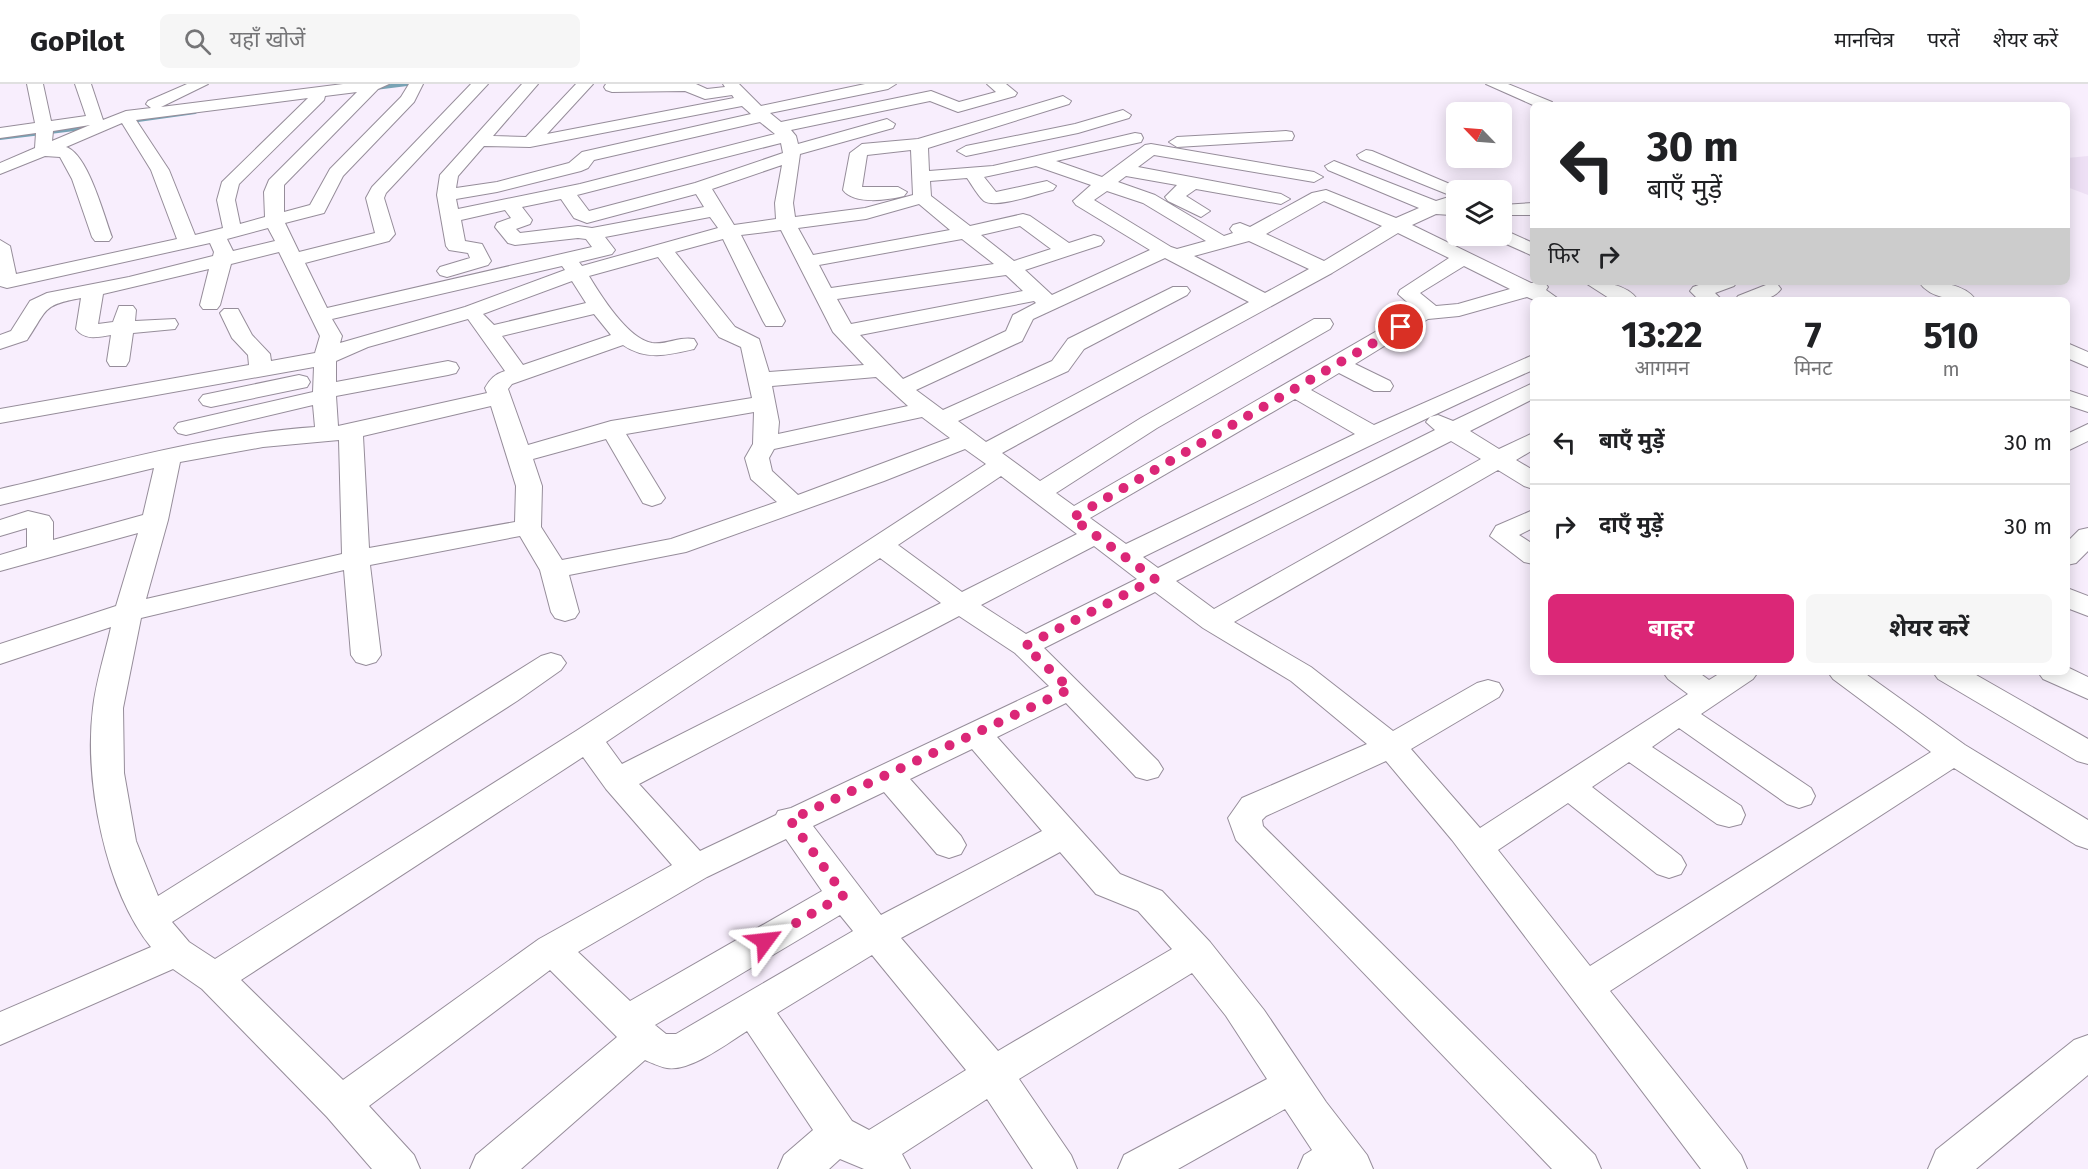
<!DOCTYPE html>
<html lang="hi">
<meta charset="utf-8">
<style>
body{margin:0;font-family:"Fira Sans","Noto Sans Devanagari",sans-serif;background:#f6f6f6;color:#202124;height:100vh;display:flex;flex-direction:column;font-size:22px;white-space:nowrap}
*{box-sizing:border-box;margin:0}
p{font-size:20px;color:#757577}
.icon{flex:none;width:33px;height:33px;fill:none;stroke:currentColor;stroke-width:2;stroke-linecap:round;stroke-linejoin:round}
.map{position:relative;flex:1;overflow:hidden}
.side{position:absolute;left:1530px;top:213px;width:540px;height:378px;display:flex;flex-direction:column;background:#fff;border-radius:9px;box-shadow:0 3px 15px #0003}
.side>*{flex:none}
.hud{position:absolute;left:1530px;top:18px;width:540px;height:183px;border-radius:9px;box-shadow:0 3px 15px #0003;background:#fff;color:#202124;overflow:hidden}
.needle{width:39px;rotate:295deg}
.tools{position:absolute;left:1446px;top:18px;display:grid;gap:12px}
.tools a{display:grid;place-items:center;width:66px;height:66px;border-radius:9px;background:#fff;box-shadow:0 3px 15px #0003;font-size:30px}
.pin{position:absolute;display:grid;place-items:center;width:51px;height:51px;color:#fff;margin:-26px;border:3px solid #fff;border-radius:50%;box-shadow:0 2px 6px #0007}
.me{position:absolute;width:66px;margin:-33px;rotate:60deg;stroke-linejoin:round;filter:drop-shadow(0 0 4px #0008)}
.turn{display:flex;align-items:center;gap:21px;height:126px;padding:0 18px;font-size:27px}
.turn .icon{width:78px;height:78px;stroke-width:2.5}
.turn b{display:block;font-size:42px;line-height:51px}
.then{display:flex;align-items:center;height:57px;padding:0 18px;background:#0003;gap:12px;font-size:22px}
.eta{display:flex;justify-content:space-evenly;align-items:center;height:102px;text-align:center}
.eta b{font-size:36px;font-weight:700;line-height:42px}
.primary-button{display:flex;gap:12px;margin-top:auto;padding:12px 18px}
.primary-button a{flex:1;height:69px;border-radius:9px;background:#db2777;color:#fff;font-size:24px;font-weight:700;line-height:69px;text-align:center}
.primary-button a+a{background:#f6f6f6;color:#202124}
ul{padding:0;list-style:none}
li{display:flex;align-items:center;gap:18px;height:84px;padding:0 18px;border-top:2px solid #e0e0e0}
li div{flex:1}
li b{display:block;font-size:22px}
li em{font-style:normal}
header{display:flex;align-items:center;gap:36px;box-sizing:border-box;height:84px;padding:0 30px;background:#fff;border-bottom:2px solid #e0e0e0}
header strong{font-size:28px}
nav{display:flex;gap:33px;margin-inline-start:auto;font-size:21px}
.search{width:420px;height:54px;background:#f6f6f6;display:flex;align-items:center;gap:15px;box-sizing:border-box;padding:0 21px;border-radius:9px;color:#757577;font-size:22px}
.map>svg:first-child{display:block}
.built{fill:#eee0f5}
.lines{fill:none;stroke-linecap:round;stroke-linejoin:round}
.stream{stroke:#78a3b5;stroke-width:4}
.minor-casing{stroke:#968d9a;stroke-width:2}
.minor{fill:#fff;fill-rule:evenodd}
.route{stroke:#db2777;stroke-width:10;stroke-dasharray:0 18}
</style>
<header>
<strong>GoPilot</strong>
<div class="search"><svg class="icon" aria-label="search" viewBox="0 0 24 24"><circle cx="10" cy="10" r="6"/><path d="M15 15l6 6"/></svg>यहाँ खोजें</div>
<nav><a>मानचित्र</a><a>परतें</a><a>शेयर करें</a></nav>
</header>
<div class="map">
<svg width="2088" height="1085" viewBox="0 0 2088 1085">
<rect width="100%" height="100%" fill="#f8eefd"/>
<path class="built" d="M2088 72V111L2067 103V74Z"/>
<g class="lines">
<g class="stream">
<path d="M375 4 407 0"/>
<path d="M131 37 195 28"/>
<path d="M0 54 91 43"/>
</g>
<defs>
<g id="minor">
<path d="M27 0H43L51 37 86 32 75 0H91L103 36 126 27 151 24 146 20 148 17 187 0H208L161 23 343 0H389L378 5 284 101V128L310 121 330 85 401 13 409 0H423L414 18 343 92 324 129 285 139 299 168 375 149 366 114 372 103 471 0H488L386 109 384 114 395 150 389 157 305 179 327 224 592 163 586 155 578 154 515 161 508 159 495 143 497 139 511 134 505 126 461 136 465 157 482 160 491 177 488 181 447 193 440 191 437 187 440 183 470 174 468 169 449 166 446 162 437 111 440 91 522 0H538L493 52 526 53 576 0H593L547 50 734 14 732 11 705 15 685 7 612 8 606 6 604 3 606 0H696L707 5 725 3 723 0H739L761 22 865 0H896L888 5 770 29 781 38 931 7 959 18 996 8 987 0H1006L1017 9 1015 12 958 28 930 17 791 46 796 52 798 60 887 35 895 40 893 44 800 70 793 119 795 133 865 124 913 111 911 66 867 71 862 103H898L907 108 904 112C888 116 854 121 843 106L850 69 862 60 918 55 1063 12 1071 17 1069 20 928 64 929 87 993 82 1135 49 1141 50 1143 54 1141 58 1056 77 1102 93 1145 61 1151 60 1314 88 1323 93 1314 98 1154 71 1138 83 1281 110 1290 115 1281 120 1196 105 1186 112 1210 127 1201 133 1168 117 1165 113 1177 101 1126 92 1118 98 1155 111 1224 152 1233 149 1230 145 1233 141 1240 139 1250 143 1312 109 1326 106 1396 134 1419 124 1328 86 1325 82 1334 77 1436 117 1452 112 1360 75 1357 71 1366 66 1372 67 1464 106H1456V123L1451 124 1453 127 1451 131 1436 130 1412 141 1531 199H1545L1548 203 1546 206 1560 216H1534L1527 213 1459 232 1428 235 1355 280 1390 297 1393 302 1390 307H1374L1339 289 1311 306 1374 341 1533 271V286C1401 344 1273 410 1143 473L1158 484 1435 346 1426 338 1430 333 1438 331 1453 337 1533 299V315L1470 347 1499 365 1533 349V366L1516 376 1533 386V405L1524 402 1498 386 1234 538 1311 583 1393 647 1477 599 1488 596 1499 599 1503 606 1499 613 1411 665 1480 744 1688 610 1668 595 1663 588H1698L1709 596 1722 588H1758L1753 595 1701 630 1811 704 1815 712 1811 720 1799 724 1787 720 1679 644 1652 663 1741 722 1745 731 1741 740 1729 743 1717 740 1629 678 1592 703 1681 772 1686 781 1681 790 1669 794 1657 790 1568 719 1498 766 1590 882 1931 668 1833 595 1828 588H1863L1965 661 2088 736V765L2076 761 1954 684 1610 907 1741 1071 1747 1085H1701L1452 756 1386 677 1266 732 1262 736 1263 742 1595 1071 1601 1085H1552L1236 756 1228 734 1242 714 1367 660 1291 597 1203 544 1155 508 1044 564 1158 677 1163 685 1158 693 1147 696 1136 693 1066 619 997 653 1120 790 1162 807 1210 858 1264 926 1326 1018 1367 1071 1373 1085H1298L1304 1071 1312 1066 1285 1025 1178 1085H1118L1124 1071 1267 995 1226 932 1192 889 1019 995 1071 1071 1077 1085H1033L987 1015 902 1070 910 1085H864L840 1075 829 1085H778L784 1071 813 1046 747 947C728 959 690 988 667 984 660 983 652 979 645 976L521 1085H470L476 1071 617 953 550 886 369 1022 414 1071 420 1085H372L327 1033 202 905 173 885 0 961V928L151 863C105 806 84 696 93 624 96 597 105 570 111 543L0 580V560L116 522 138 449 0 487V471L27 463V444L0 452V436L28 427 49 432 53 438V456L143 431 154 384 0 421V405C103 381 208 350 315 343L313 321 186 351 178 349 174 344 178 339 313 308 314 283 0 339V325L249 281 248 271 232 254 220 229 224 225H238L252 251 270 270 271 277 315 269 320 252 279 168 231 180 220 221 217 225H203L200 221 209 185 103 210 98 240 113 238 119 222H133L136 226 135 237 175 235 178 240 175 245 133 249 129 277 126 282H110L107 277 111 251C99 253 85 257 76 245L81 214C42 221 48 225 27 256L0 265V251L11 247 30 217 47 209 129 193 213 172 214 168 210 159 7 204 0 202V156L10 162 16 190 177 155 151 86 122 39 66 63C88 70 104 132 112 153L109 157H95L92 153 72 95 60 73 45 72 0 90V79L35 64 36 49 0 54V44L35 39ZM357 8 269 96 264 108 265 133 240 140 235 116 239 100 324 16 325 12ZM308 14 222 98 217 116 223 144 195 151 169 86 136 36ZM742 22 751 30 582 68 569 79 497 98 456 104 458 92 484 62 530 63ZM760 38 775 50 580 100 458 125 456 115 497 108 581 87 588 84 594 76ZM90 41 52 57 53 47ZM781 59 783 69 695 99 589 127 577 111ZM782 81 775 119 776 135 734 141 712 105ZM1036 82 1091 101 1073 117 1076 121 1150 166 1052 211 1025 186 1101 161 1104 157 1101 153 1094 151 1069 159 1030 132 1023 130 970 142 931 112 930 97 967 94C972 101 978 112 984 117 996 125 1039 109 1053 106L1056 102 1047 97 996 108 984 93ZM1107 107 1143 119 1206 157 1177 165 1171 163 1094 116ZM696 110 704 123 592 144 578 142 520 149 516 145 530 140 532 136 522 123 561 115 574 134 587 139ZM1324 117 1382 142 1324 177 1266 150ZM919 120 950 146 813 171 798 144 866 135ZM710 133 718 144 582 182 579 178 612 170 615 166 605 153ZM1020 142 1051 165 1014 177 981 151ZM268 144 275 157 233 167 227 155ZM781 146 833 248 864 281 769 288 759 255 735 243 675 168 723 155 763 237 766 242H782L785 237 741 151ZM1398 149 1449 174 1400 206 1398 210 1415 225 1074 422 1056 409 1157 344 1330 245 1333 240 1330 235H1314L1141 334 1040 397 1002 369 1332 189ZM962 155 994 180 831 204 819 181ZM1249 157 1309 185 1265 209 1194 172ZM658 173 719 253 741 263 752 314 611 337 528 361 508 305 512 300 623 261C646 277 669 271 694 265L697 260 694 255C679 252 667 261 652 259 628 255 601 212 589 192ZM1165 174 1249 218 986 358 958 337 1068 287 1084 265 1187 211 1190 207 1187 203H1173L1068 255 1052 277 943 326 916 306 1022 257 1033 235ZM562 182 565 186 465 223 340 259 342 252 332 235ZM1464 182 1510 205 1458 220 1436 222 1420 209ZM1006 191 1023 207 851 240 837 215ZM572 197 586 219 494 241 483 230ZM1034 217 1036 219 1013 231 1006 247 903 295 860 251ZM594 230 611 251 523 281 502 252ZM468 235 505 287C495 290 490 295 485 304L487 309 338 342 336 312 448 291 456 289 459 284 456 279 448 277 336 298V277L368 263ZM876 293 908 322 778 350 779 338 772 302ZM1295 315 1355 350 1126 460 1090 434ZM491 322 516 402 515 438 369 464 363 352ZM754 328 753 360 745 374 751 395 777 418 671 455 562 476 541 443 542 402 533 375 606 355 643 419 652 422 661 419 665 414 626 350ZM922 333 950 354 798 411 772 387 769 374 774 365ZM339 356 342 470 146 515 168 436 180 378 263 363ZM1451 357 1481 375 1214 525 1176 497ZM965 365 986 380 576 647 215 875 189 858 172 838 517 617 561 586 566 579 561 572 551 569 541 572 158 812 136 757 124 689 123 624 141 534 344 486 351 571 356 578 366 581 376 578 381 571 370 481 520 452 540 486 551 528 555 534 565 537 575 534 579 528 569 491 686 468 884 397ZM1001 392 1077 450 962 508 898 461ZM1094 462 1137 495 1026 550 981 521ZM880 474 941 519 622 680 606 658ZM959 532 1015 569 1049 602 791 724 778 727 776 731 700 767 639 700ZM972 665 1042 747 881 831 813 742 884 708 937 770 949 774 961 770 966 761 961 752 910 695ZM583 673 606 705 672 781 539 855 343 996 241 896ZM786 755 822 807 630 917 578 868 707 793ZM1060 768 1096 810 1138 827 1172 865 998 967 901 854ZM840 831 853 847 676 950H666L655 941ZM872 871 966 986 869 1046 852 1037 777 929Z"/>
<path d="M1486 0H1508L1552 18 1554 21H1533Z"/>
<path d="M1123 26 1131 31 1129 34 1078 49 966 72 957 67 966 62 1075 40Z"/>
<path d="M1286 47 1292 48 1294 52 1292 56 1177 63 1169 58 1177 53Z"/>
<path d="M1533 119V131H1502V121Z"/>
<path d="M1502 145 1533 159V172L1495 155 1493 152H1502Z"/>
<path d="M1584 198C1602 198 1626 199 1638 216H1612Z"/>
<path d="M1707 198H1737L1734 202 1715 209 1722 216H1699L1690 207 1693 203Z"/>
<path d="M1919 198C1938 198 1964 199 1976 216 1957 216 1931 216 1919 198Z"/>
<path d="M1771 199 1778 201 1781 205C1771 219 1750 216 1735 216L1738 212Z"/>
<path d="M2067 259 2088 268V283L2067 274Z"/>
<path d="M299 291 307 293 310 298 307 303 211 323 203 321 199 316 203 311Z"/>
<path d="M2067 306 2088 313V328L2067 321Z"/>
<path d="M2088 340V357L2067 367V350Z"/>
<path d="M1533 426V444L1519 451 1533 460V480L1524 478 1490 452 1496 442Z"/>
<path d="M2088 444V467L2076 479 2067 481V458L2079 446Z"/>
<path d="M2067 504 2088 512V532L2067 524Z"/>
<path d="M2067 583 2088 593V615L2043 595 2038 588H2067Z"/>
<path d="M1933 588H1971L2088 655V680L2077 677 1938 595Z"/>
<path d="M2088 951V991L1976 1085H1928L1936 1066 2074 956Z"/>
</g>
</defs>
<use href="#minor" class="minor-casing"/>
<use href="#minor" class="minor"/>
</g>
<g class="lines">
<path class="route" d="M765 857 844 811 790 736 1070 605 1025 562 1155 495 1072 434 1401 243"/>
</g>
</svg>
<div class="tools">
<a><svg class="needle" viewBox="-14 -14 28 28"><path d="M0-13l5 13h-10z" fill="#e53935"/><path d="M0 13l5-13h-10z" fill="#757577"/></svg></a>
<a><svg class="icon" aria-label="layers" viewBox="0 0 24 24"><path d="M12 4l9 5-9 5-9-5zM3 14l9 5 9-5"/></svg></a>
</div>
<div class="pin" style="left:1401px;top:243px;background:#d93025"><svg class="icon" aria-label="arrive" viewBox="0 0 24 24"><path d="M6 21V4h12l-3 4 3 4H6"/></svg></div>
<svg class="me" style="left:765px;top:857px" viewBox="-20 -20 40 40"><path d="M0-17L14 15 0 8-14 15z" fill="#db2777" stroke="#fff" stroke-width="4"/></svg>
<div class="hud">
<div class="turn"><svg class="icon" aria-label="left" viewBox="0 0 24 24"><path d="M17 20v-9H6M10 6l-5 5 5 5"/></svg><div><b>30 m</b>बाएँ मुड़ें</div></div>
<div class="then">फिर<svg class="icon" aria-label="right" viewBox="0 0 24 24"><path d="M7 20v-9h11M14 6l5 5-5 5"/></svg></div>
</div>
<section class="side">
<div class="eta">
<div><b>13:22</b><p>आगमन</p></div>
<div><b>7</b><p>मिनट</p></div>
<div><b>510</b><p>m</p></div>
</div>
<ul>
<li><svg class="icon" aria-label="left" viewBox="0 0 24 24"><path d="M17 20v-9H6M10 6l-5 5 5 5"/></svg><div><b>बाएँ मुड़ें</b></div><em>30 m</em></li>
<li><svg class="icon" aria-label="right" viewBox="0 0 24 24"><path d="M7 20v-9h11M14 6l5 5-5 5"/></svg><div><b>दाएँ मुड़ें</b></div><em>30 m</em></li>
</ul>
<div class="primary-button"><a>बाहर</a><a>शेयर करें</a></div>
</section>
</div>
